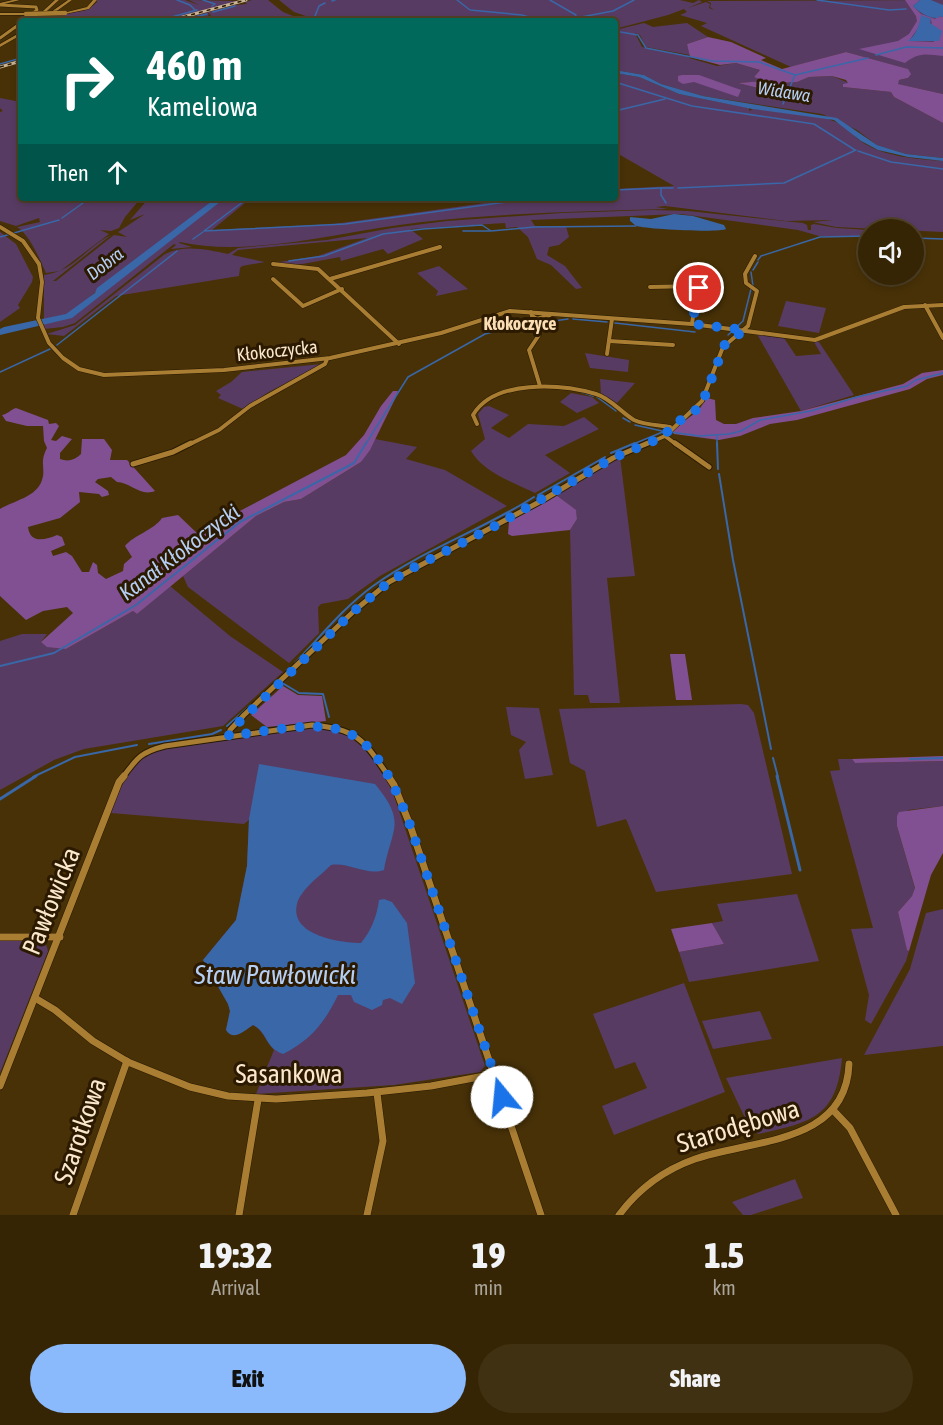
<!DOCTYPE html>
<meta charset="utf-8">
<style>
body{margin:0;font-family:"Asap Condensed",sans-serif;background:#413113;color:#f1f3f6;height:100vh;display:flex;flex-direction:column;font-size:22px;white-space:nowrap}
*{box-sizing:border-box;margin:0}
p{font-size:20px;color:#aaa59a}
.icon{flex:none;width:33px;height:33px;fill:none;stroke:currentColor;stroke-width:2;stroke-linecap:round;stroke-linejoin:round}
.map{position:relative;height:1215px;overflow:hidden}
.side{display:flex;flex-direction:column;background:#362505;flex:1}
.side>*{flex:none}
.top-card{position:absolute;left:18px;top:18px;width:600px;height:183px;border-radius:6px;box-shadow:0 3px 9px #0003,0 0 0 2px #504227;background:#00695c;color:#fff;overflow:hidden}
.controls{position:absolute;left:858px;top:219px;display:grid;gap:12px}
.controls a{display:grid;place-items:center;width:66px;height:66px;border-radius:50%;background:#362505;box-shadow:0 3px 9px #0003,0 0 0 2px #504227;font-size:30px}
.pin{position:absolute;display:grid;place-items:center;width:51px;height:51px;color:#fff;margin:-26px;border:3px solid #fff;border-radius:50%;box-shadow:0 2px 6px #0007}
.me{position:absolute;width:66px;margin:-33px;rotate:343deg;stroke-linejoin:round;filter:drop-shadow(0 0 4px #0008)}
.turn{display:flex;align-items:center;gap:21px;height:126px;padding:0 30px;font-size:27px}
.turn .icon{width:78px;height:78px;stroke-width:2.5}
.turn b{display:block;font-size:42px;line-height:51px}
.then{display:flex;align-items:center;height:57px;padding:0 30px;background:#0003;gap:12px;font-size:22px}
.eta{display:flex;justify-content:space-evenly;align-items:center;height:102px;text-align:center}
.eta b{font-size:36px;font-weight:800;line-height:42px}
.cta{display:flex;gap:12px;margin-top:auto;padding:12px 30px}
.cta a{flex:1;height:69px;border-radius:36px;background:#8abafc;color:#111;font-size:24px;font-weight:800;line-height:69px;text-align:center}
.cta a+a{background:#413113;color:#f1f3f6}
.map>svg:first-child{display:block}
.green{fill:#583b62}
.forest{fill:#815093;fill-rule:evenodd}
.water{fill:#3967a8}
.lines{fill:none;stroke-linecap:round;stroke-linejoin:round}
.stream-far2{stroke:#3967a8;stroke-width:1.5}
.stream-far1{stroke:#3967a8;stroke-width:2}
.stream{stroke:#3967a8;stroke-width:3}
.river{fill:#3967a8;fill-rule:evenodd}
.street-far3-casing{stroke:#281a04;stroke-width:4}
.street-far2-casing{stroke:#281a04;stroke-width:5}
.street-far1-casing{stroke:#281a04;stroke-width:7}
.street-casing{stroke:#281a04;stroke-width:8}
.secondary-casing{stroke:#281a04;stroke-width:1}
.street-far3{stroke:#a97d32;stroke-width:3}
.street-far2{stroke:#a97d32;stroke-width:4}
.street-far1{stroke:#a97d32;stroke-width:5}
.street{stroke:#a97d32;stroke-width:7}
.secondary{fill:#a97d32;fill-rule:evenodd}
.rail-casing{stroke:#c8b494;stroke-width:3}
.rail{stroke:#2b1900;stroke-width:1.5;stroke-dasharray:4;stroke-linecap:butt}
.secondary-bridge-casing{stroke:#281a04;stroke-width:5;stroke-linecap:butt}
.secondary-bridge{stroke:#a97d32;stroke-width:4.5}
.route{stroke:#1a73e8;stroke-width:10;stroke-dasharray:0 18}
.labels{text-anchor:middle;stroke-width:6;stroke-linejoin:round;paint-order:stroke}
.far-water-label{font-size:18px;font-style:italic;fill:#b5cef3;stroke:#2b1900}
.far-neighbourhood-label{font-size:18px;font-weight:bold;fill:#fbdeb4;stroke:#2b1900}
.far-street-label{font-size:18px;fill:#fbe8cc;stroke:#2b1900}
.water-label{font-size:22px;font-style:italic;fill:#b5cef3;stroke:#2b1900}
.near-street-label{font-size:26px;fill:#fbe8cc;stroke:#2b1900}
.near-water-label{font-size:27px;font-style:italic;fill:#b5cef3;stroke:#2b1900}
</style>
<div class="map">
<svg width="943" height="1215" viewBox="0 0 943 1215">
<rect width="100%" height="100%" fill="#483107"/>
<g class="green">
<path d="M97 0H185L199 5 189 0 240 1 166 21H45C59 8 83 18 97 2Z"/>
<path d="M252 0H268L283 12 306 21H214L209 13 207 14H209L208 16 211 17 212 21 205 18 207 21H195L197 18 193 21H174L235 5 247 4 245 2Z"/>
<path d="M279 0H680L693 3 699 0 702 2 688 8 706 2 710 4 709 8 714 10 710 7 711 3 707 1 943 0V94L897 84 899 80 908 78 907 69 846 52 791 67 701 26 707 23 680 15 687 12 684 9 668 15 615 29V21H320L294 12Z"/>
<path d="M644 23 653 27 687 23 708 37 687 44 690 55 646 47 640 35 635 33 642 47 689 56V58L717 66 736 63 760 70 754 77 768 81 738 83 766 90 781 83 797 82 809 77 832 76 849 83 843 87 891 92 894 97 943 123V158L906 154 877 145 857 130 822 114 703 96 661 84 644 75 615 70V30Z"/>
<path d="M615 73 639 77 679 94 749 108V111L753 109C780 112 812 111 836 122 847 126 853 136 862 142 885 157 916 159 943 161V232L836 227 813 222 833 220 786 221 665 206 656 207 668 209C586 211 503 213 422 222 341 231 252 258 180 242L179 243 192 247 171 249 176 245 174 244 75 323 63 327 44 329V275C75 271 85 248 111 235L53 281H56L114 235 127 237 118 232 145 214 130 220 149 198H220C210 206 199 217 188 224 152 248 111 275 81 306L85 307 223 198H251L212 230 334 224 521 198H615V189L674 186 615 152Z"/>
<path d="M0 98 21 102V198H141L125 217 119 228 111 231 100 230 109 234 60 271 46 273C39 258 30 235 17 227L40 222 39 218 16 226 0 221V112L3 111 0 108Z"/>
<path d="M652 210 688 211 803 223 807 225 808 230H811V225L814 224 837 228 868 230V236H819L798 230 681 214 531 220 535 226H566L569 237 559 245 549 247 547 255 565 266 582 288 576 289 551 265 537 259 528 237 517 227 506 228 505 223 410 229 423 239 388 254 383 249 341 261 340 257 297 265 273 263 318 256 367 238 238 250 232 255 265 262 242 266 240 268 239 276 116 296 64 336 47 334 75 325 165 254C185 244 208 250 228 254L238 248 327 240 392 228 447 221 562 213Z"/>
<path d="M0 232 16 244 33 277 32 282 18 305 20 308 0 322Z"/>
<path d="M439 266 468 289 436 296 438 291 417 273Z"/>
<path d="M786 301 826 308 819 333 778 326Z"/>
<path d="M757 334 784 338 796 356 821 354 814 342H819L854 395 801 411Z"/>
<path d="M585 353 629 360 628 372 590 368Z"/>
<path d="M322 364 267 393 243 409 218 398 221 395 216 391 231 382 242 372Z"/>
<path d="M600 379 635 383 617 403 601 394Z"/>
<path d="M571 393 592 397 599 403 577 413 560 402Z"/>
<path d="M489 406 509 415 491 428 509 438 528 424 564 426 584 417 599 429 545 455 570 473 535 493C514 483 483 472 471 451L485 439 478 414 484 407Z"/>
<path d="M375 439 417 447 406 459 445 470 507 506 380 576 348 599 321 604 318 607 319 633 289 663 188 587 183 576 256 516 284 502 301 499 361 462Z"/>
<path d="M620 457 635 576 607 578 620 703H590L588 695H574L570 530 577 519 576 511 556 495Z"/>
<path d="M170 586 230 636 283 672 223 726 84 749 54 760 0 790V641L22 634H47L41 642 66 649 133 611 137 614Z"/>
<path d="M741 704 748 705 754 713 792 874 656 892 626 819 597 827 585 771 570 763 559 709Z"/>
<path d="M506 707 539 708 553 775 525 779 519 750 526 742 511 735Z"/>
<path d="M310 728C357 728 370 754 392 790L485 1066 480 1072 394 1085 256 1094 274 1050C266 1042 263 1030 253 1025 245 1030 234 1042 226 1030L230 1011 228 1004 203 960 236 920 247 866 249 820 244 824 111 813C120 787 129 766 152 751Z"/>
<path d="M838 759H852L855 763 943 761V806L908 810 897 826 915 889 912 896 898 912 907 949 909 951 906 961 871 1024 865 1020 869 995 851 929 873 928 830 771 840 770Z"/>
<path d="M797 894 819 961 689 982 679 952 724 944 712 923 723 921 717 904Z"/>
<path d="M943 909V1046L864 1055 910 969 926 913Z"/>
<path d="M0 940 45 941 48 951 0 1073Z"/>
<path d="M684 983 725 1092 614 1135 602 1106 647 1088 635 1062 615 1069 593 1014Z"/>
<path d="M760 1011 772 1039 713 1049 702 1021Z"/>
<path d="M842 1058C837 1118 809 1123 758 1134L746 1120 726 1078Z"/>
<path d="M795 1179 803 1198 751 1215H743L732 1202Z"/>
</g>
<g class="forest">
<path d="M905 0H920L913 6 921 14 935 19 938 16 943 17V56C927 54 918 52 905 63L859 49 898 41 909 34 917 21 916 16ZM922 16 931 19 934 42 909 41 918 28Z"/>
<path d="M708 37 731 42 766 58 761 60 782 69 846 52 908 69 911 74 908 78 899 80 898 84 943 94V123L894 97 891 92 843 87V84L848 83 846 80 832 76 809 77 797 82 781 83 766 90 738 83 765 81 754 77 760 70 736 63 720 65 690 57 687 44Z"/>
<path d="M682 75H699L741 90 738 97 694 82 683 84 678 81V76Z"/>
<path d="M943 370V375L927 379 910 389 797 420 770 424 740 436 719 440 674 434 672 430 698 411 707 398 715 400 716 420 724 424H736L753 418 801 411 903 384 922 373Z"/>
<path d="M393 391H398L395 399 370 450 361 462 301 499 284 502 256 516 137 614 133 611 66 649 47 647 41 642 73 613 67 607 43 611 26 620 0 596V509C13 501 37 497 42 480 46 468 39 463 47 448L44 441 43 426H27L6 421 2 415C8 414 10 410 16 408L48 420 49 424 56 423 59 426 51 440 56 441 62 436 72 439 60 453V459C68 462 75 460 81 454L82 439H104L112 450 110 460H127L155 491C140 497 130 482 117 482L111 477 98 479 95 482 108 491 109 495 102 497 99 494 79 492 80 502 60 518 28 527C30 544 45 540 57 535L62 537 65 545 51 551 53 556 66 552 72 556 82 572H89L93 562 97 565 98 573 106 579 123 571 124 564 132 557 125 546C134 535 154 530 162 518L178 515 200 536 219 522 346 455 364 435 381 406Z"/>
<path d="M556 495 576 510 577 519 570 530 512 536 508 534 509 522Z"/>
<path d="M670 654H685L692 700H676Z"/>
<path d="M283 686 298 695 322 696 326 721 267 727 251 715Z"/>
<path d="M943 756V761L855 763 852 759Z"/>
<path d="M943 806V853L931 875 909 951 907 950 898 912 912 896 915 888 897 826V816L899 812Z"/>
<path d="M712 923 724 944 679 952 671 929Z"/>
</g>
<g class="water">
<path d="M920 0H931L943 5V17L938 16 939 18C929 19 919 12 913 6Z"/>
<path d="M921 15 931 19 930 23 942 31 939 41H908C915 37 920 24 921 15Z"/>
<path d="M615 70 644 75 661 84 703 96 837 118 877 145 906 154 943 158V161L908 157 878 150 861 141 834 120 752 109 679 94 639 77 615 73Z"/>
<path d="M674 214 693 216 724 225 726 229C719 233 645 229 637 226 634 225 632 222 630 221V217L651 219Z"/>
<path d="M259 764 375 784C407 823 392 827 384 870 366 876 349 862 331 865 320 876 301 889 297 904 289 936 342 943 361 943 371 931 377 916 379 900L384 899 392 902 407 923 415 983 402 1004 390 998 383 1000 382 1005 372 1010 354 1002 351 995H338C325 1022 311 1040 283 1054 264 1047 268 1032 253 1025 245 1030 234 1042 226 1030L230 1011 228 1004 203 960 236 920 247 866 249 819Z"/>
</g>
<g class="lines">
<g class="stream-far2">
<path d="M177 0 190 5 195 10"/>
<path d="M203 0 215 4 212 6"/>
<path d="M457 0 470 10 522 15 542 21"/>
<path d="M550 0 576 15 573 21"/>
<path d="M817 0 889 10 906 9"/>
<path d="M332 1 335 0"/>
<path d="M213 12 235 6"/>
<path d="M576 18 613 11 634 0"/>
<path d="M157 21 197 10"/>
<path d="M180 21 207 14"/>
<path d="M313 21 319 6 325 3"/>
<path d="M615 31 638 35 646 48 712 61 759 62 795 75 868 58"/>
<path d="M876 55 906 47 943 48"/>
<path d="M0 64 21 58"/>
<path d="M615 82 692 106 814 124 855 150"/>
<path d="M783 104 795 75"/>
<path d="M615 111 665 99"/>
<path d="M858 151 891 162 943 169"/>
<path d="M678 188 784 183 856 150"/>
<path d="M615 190 661 188"/>
<path d="M248 198 204 231 345 224 535 198"/>
<path d="M666 203 661 195V188H673"/>
<path d="M62 218 90 198"/>
<path d="M463 231H490"/>
<path d="M0 237 59 220"/>
<path d="M914 238 943 239"/>
<path d="M193 239 203 232"/>
<path d="M758 260 761 256 820 237 868 236"/>
<path d="M289 261 324 256 383 234 423 229 482 225 491 231 534 227 636 226"/>
<path d="M753 270 758 262"/>
<path d="M751 272 753 286"/>
<path d="M573 319 607 322"/>
<path d="M615 323 695 332"/>
<path d="M728 335 743 321 751 289"/>
<path d="M57 345 177 251"/>
<path d="M0 372 50 349"/>
<path d="M581 392 593 396"/>
<path d="M597 397 616 411"/>
<path d="M623 418 630 422"/>
<path d="M635 425 662 431"/>
<path d="M670 432 700 436 729 434 741 431 760 420 811 411 857 397 907 386 916 380 943 373"/>
<path d="M717 436V445"/>
<path d="M365 445 408 377 485 334 517 326 568 319"/>
<path d="M631 445 665 431"/>
</g>
<g class="stream-far1">
<path d="M717 443 718 469"/>
<path d="M611 453 635 443"/>
<path d="M719 474 733 560 771 749"/>
<path d="M538 495 605 457"/>
<path d="M295 663C320 637 344 607 373 586 423 550 482 530 534 497"/>
<path d="M0 666 54 653 136 605 240 522 354 463 366 443"/>
<path d="M284 684 299 693 323 694 329 717"/>
<path d="M227 726 252 704"/>
<path d="M149 744 212 734 221 730"/>
<path d="M773 758 778 777"/>
<path d="M910 759 943 758"/>
<path d="M33 777 75 757 137 745"/>
</g>
<g class="stream">
<path d="M777 776 800 870"/>
<path d="M0 799 36 776"/>
</g>
<path class="river" d="M216 198H225L72 318 0 335V329L4 327 66 314 95 293 97 288Z"/>
<defs>
<g id="street-far3">
<path d="M0 5 36 7 37 10 23 21"/>
<path d="M0 38 21 23"/>
</g>
<g id="street-far2">
<path d="M0 227 23 241 39 264 42 282 38 318 49 343 63 358 79 369 104 375 224 370 330 358 441 333 510 311 692 324 815 340 904 307 943 305"/>
<path d="M273 264 318 269 399 344"/>
<path d="M273 279 303 306 342 289"/>
<path d="M330 279 440 247"/>
<path d="M650 287 697 286 692 324"/>
<path d="M925 305 943 338"/>
<path d="M531 312 532 316 537 319 550 315"/>
<path d="M537 319 539 335 529 350 540 386"/>
<path d="M609 341 673 345"/>
<path d="M607 354 612 319"/>
<path d="M477 424 473 415C494 379 561 384 596 394 610 398 622 413 634 420 644 425 659 425 670 427"/>
<path d="M665 436 702 401 723 347 748 326 757 291 746 283 745 274 755 256"/>
<path d="M665 436 677 445"/>
<path d="M188 445 219 430 250 406 325 364 327 359"/>
<path d="M644 445 665 436"/>
</g>
<g id="street-far1">
<path d="M675 443 709 467"/>
<path d="M133 464 173 452 191 443"/>
<path d="M229 736 230 730 244 715 354 611 389 582 543 500 613 458 648 443"/>
<path d="M123 777C137 758 141 752 165 746L312 725C359 729 364 741 389 777"/>
</g>
<g id="street">
<path d="M388 776 394 785 410 825 541 1215"/>
<path d="M0 937H60"/>
<path d="M35 998 55 1010 93 1041 128 1062 190 1087 228 1096 276 1099 367 1093 431 1086 495 1074"/>
<path d="M0 1086 119 782 124 776"/>
<path d="M833 1110 850 1128 896 1215"/>
<path d="M73 1215 127 1061"/>
<path d="M239 1215 258 1100"/>
<path d="M367 1215 383 1141 377 1093"/>
<path d="M619 1215C639 1188 664 1170 695 1159 752 1139 846 1145 849 1064"/>
</g>
<g id="secondary">
<path d="M13 0H20L0 5V3Z"/>
<path d="M55 0H59L36 21H32Z"/>
<path d="M68 0H72L43 21H41V19Z"/>
<path d="M93 0H97L89 9 65 14 63 13 87 7Z"/>
<path d="M0 13H26L28 14 26 15H0Z"/>
<path d="M21 32V35L0 47V44Z"/>
</g>
</defs>
<use href="#street-far3" class="street-far3-casing"/>
<use href="#street-far2" class="street-far2-casing"/>
<use href="#street-far1" class="street-far1-casing"/>
<use href="#street" class="street-casing"/>
<use href="#secondary" class="secondary-casing"/>
<use href="#street-far3" class="street-far3"/>
<use href="#street-far2" class="street-far2"/>
<use href="#street-far1" class="street-far1"/>
<use href="#street" class="street"/>
<use href="#secondary" class="secondary"/>
<defs>
<g id="rail">
<path d="M168 21 246 0"/>
<path d="M0 67 21 61"/>
</g>
</defs>
<use href="#rail" class="rail-casing"/>
<use href="#rail" class="rail"/>
<defs>
<path id="secondary-bridge" d="M26 14 65 13"/>
</defs>
<use href="#secondary-bridge" class="secondary-bridge-casing"/>
<use href="#secondary-bridge" class="secondary-bridge"/>
</g>
<g class="lines">
<path class="route" d="M502 1097 410 825C366 709 339 721 229 736V732L354 611 389 582 409 570 495 526 613 458 665 436 670 427 696 410 703 401 725 344 745 330 692 324 699 288"/>
</g>
<g class="labels">
<g class="far-water-label">
<text transform="translate(784 92) rotate(9)" y="6">Widawa</text>
<text transform="translate(105 264) rotate(-38)" y="6">Dobra</text>
</g>
<g class="far-neighbourhood-label">
<text x="520" y="330">Kłokoczyce</text>
</g>
<g class="far-street-label">
<text transform="translate(277 351) rotate(-6)" y="6">Kłokoczycka</text>
</g>
<g class="water-label">
<text transform="translate(179 552) rotate(-37)" y="8">Kanał Kłokoczycki</text>
</g>
<g class="near-street-label">
<text transform="translate(51 901) rotate(-68)" y="9">Pawłowicka</text>
<text x="289" y="1083">Sasankowa</text>
<text transform="translate(738 1126) rotate(-17)" y="9">Starodębowa</text>
<text transform="translate(80 1131) rotate(-71)" y="9">Szarotkowa</text>
</g>
<g class="near-water-label">
<text x="275" y="984">Staw Pawłowicki</text>
</g>
</g>
</svg>
<div class="controls">
<a><svg class="icon" aria-label="sound" viewBox="0 0 24 24"><path d="M4 9h4l5-4v14l-5-4H4zM17 9q2 3 0 6"/></svg></a>
</div>
<div class="pin" style="left:699px;top:288px;background:#d93025"><svg class="icon" aria-label="arrive" viewBox="0 0 24 24"><path d="M6 21V4h12l-3 4 3 4H6"/></svg></div>
<svg class="me" style="left:502px;top:1097px" viewBox="-20 -20 40 40"><circle r="19" fill="#fff"/><path d="M0-13L10 11 0 6-10 11z" fill="#1a73e8"/></svg>
<div class="top-card">
<div class="turn"><svg class="icon" aria-label="right" viewBox="0 0 24 24"><path d="M7 20v-9h11M14 6l5 5-5 5"/></svg><div><b>460 m</b>Kameliowa</div></div>
<div class="then">Then<svg class="icon" aria-label="ahead" viewBox="0 0 24 24"><path d="M12 20V5M6 11l6-6 6 6"/></svg></div>
</div>
</div>
<section class="side">
<div class="eta">
<div><b>19:32</b><p>Arrival</p></div>
<div><b>19</b><p>min</p></div>
<div><b>1.5</b><p>km</p></div>
</div>
<div class="cta"><a>Exit</a><a>Share</a></div>
</section>
